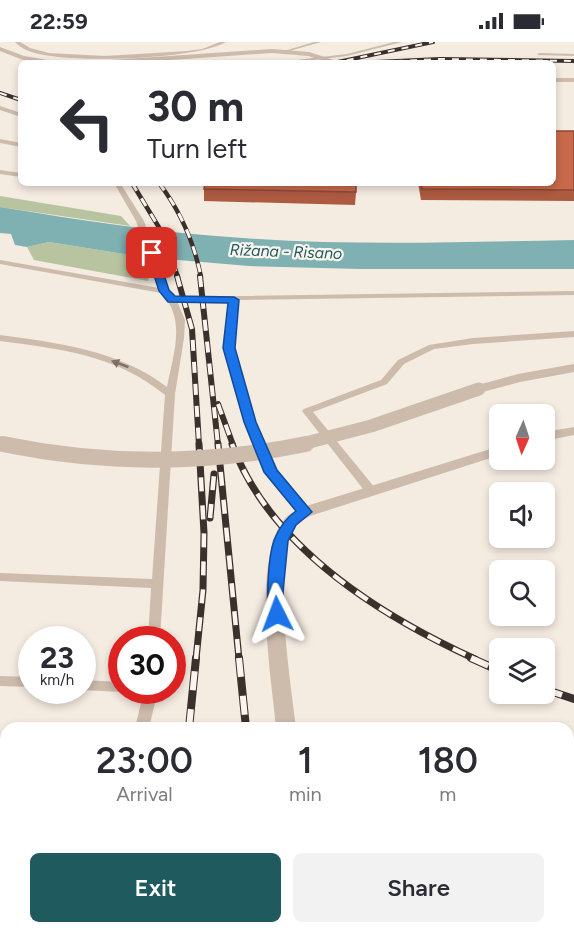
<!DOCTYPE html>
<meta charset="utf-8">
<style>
body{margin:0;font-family:Figtree,sans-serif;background:#f2f2f3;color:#2b2b33;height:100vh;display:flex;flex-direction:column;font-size:22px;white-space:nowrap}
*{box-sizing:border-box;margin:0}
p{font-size:20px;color:#7c7c81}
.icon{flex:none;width:33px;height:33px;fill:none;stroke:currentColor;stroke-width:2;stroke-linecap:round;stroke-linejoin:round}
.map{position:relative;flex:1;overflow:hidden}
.drawer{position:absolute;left:0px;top:680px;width:574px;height:212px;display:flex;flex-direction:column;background:#fff;border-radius:18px 18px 0 0;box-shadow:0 3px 9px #0003}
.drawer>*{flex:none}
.hud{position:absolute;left:18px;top:18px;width:538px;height:126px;border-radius:9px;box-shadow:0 3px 9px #0003;background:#fff;color:#2b2b33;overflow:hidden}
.needle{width:39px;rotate:183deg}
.controls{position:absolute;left:489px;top:362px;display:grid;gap:12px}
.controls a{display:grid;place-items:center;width:66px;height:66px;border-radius:9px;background:#fff;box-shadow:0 3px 9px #0003;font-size:30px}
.speed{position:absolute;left:18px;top:584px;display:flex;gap:12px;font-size:30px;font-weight:700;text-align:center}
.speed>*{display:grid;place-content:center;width:78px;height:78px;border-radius:50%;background:#fff;box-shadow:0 3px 9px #0003;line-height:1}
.speed small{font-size:15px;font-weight:400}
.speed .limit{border:9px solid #d22;background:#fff;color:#111}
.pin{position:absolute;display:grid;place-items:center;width:51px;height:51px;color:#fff;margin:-26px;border-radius:12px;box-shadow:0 3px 9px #0006}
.me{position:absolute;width:66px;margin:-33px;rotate:357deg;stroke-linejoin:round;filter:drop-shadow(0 0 4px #0008)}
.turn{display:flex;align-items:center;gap:21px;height:126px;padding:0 30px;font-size:27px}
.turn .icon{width:78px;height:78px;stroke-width:2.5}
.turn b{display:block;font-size:42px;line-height:51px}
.eta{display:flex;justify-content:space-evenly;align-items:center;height:102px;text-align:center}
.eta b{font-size:36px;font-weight:600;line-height:42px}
.action{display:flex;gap:12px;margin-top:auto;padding:12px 30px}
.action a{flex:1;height:69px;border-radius:9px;background:#1f5a5e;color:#fff;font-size:24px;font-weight:600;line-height:69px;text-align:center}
.action a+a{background:#f2f2f3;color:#2b2b33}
.status{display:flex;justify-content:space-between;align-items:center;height:42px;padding:0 30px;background:#fff;direction:ltr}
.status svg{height:16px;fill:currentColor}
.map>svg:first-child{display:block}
.green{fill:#b8c4a0}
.water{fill:#7fb0b2}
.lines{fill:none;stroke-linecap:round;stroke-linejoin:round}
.service{fill:#cdbbac;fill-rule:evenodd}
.minor{fill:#cdbbac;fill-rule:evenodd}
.rail-far4-casing{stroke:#3b302b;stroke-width:4}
.rail-far3-casing{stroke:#3b302b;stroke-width:4.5}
.rail-far2-casing{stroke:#3b302b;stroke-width:6}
.rail-far1-casing{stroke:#3b302b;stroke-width:7}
.rail-casing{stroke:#3b302b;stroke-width:8}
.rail-far4{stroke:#fbf5ee;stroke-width:2;stroke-dasharray:7;stroke-linecap:butt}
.rail-far3{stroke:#fbf5ee;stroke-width:3;stroke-dasharray:9;stroke-linecap:butt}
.rail-far2{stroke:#fbf5ee;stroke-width:4;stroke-dasharray:11;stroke-linecap:butt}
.rail-far1{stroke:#fbf5ee;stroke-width:4.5;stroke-dasharray:14;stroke-linecap:butt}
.rail{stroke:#fbf5ee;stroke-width:6;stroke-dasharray:19;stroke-linecap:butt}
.minor-bridge-far1{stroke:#cdbbac;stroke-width:13}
.minor-bridge{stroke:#cdbbac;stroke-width:16}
.wall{fill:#ac5a40}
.building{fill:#c8694b;stroke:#8c4a34;stroke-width:1.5}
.oneway{fill:#7d6f65}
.route{fill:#1a73e8;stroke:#114b97;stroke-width:1.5}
.labels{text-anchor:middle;stroke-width:4.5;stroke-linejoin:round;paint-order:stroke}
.far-water-label{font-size:16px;font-style:italic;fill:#1f5a5e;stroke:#fbf5ee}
</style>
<div class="status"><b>22:59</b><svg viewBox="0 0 49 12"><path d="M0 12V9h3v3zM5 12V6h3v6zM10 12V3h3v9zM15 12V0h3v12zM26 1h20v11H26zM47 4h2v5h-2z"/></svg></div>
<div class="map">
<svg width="574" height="890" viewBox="0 0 574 890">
<rect width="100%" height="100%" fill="#f4ebe1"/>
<g class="green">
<path d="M0 154 121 174 130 184 0 165Z"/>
<path d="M49 200 143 215 149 235 148 239 34 218 27 205Z"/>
</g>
<path class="water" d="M0 165C80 178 162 191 243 196 353 204 464 200 574 198V227H360L249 224 143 215 49 200 27 205 15 203 11 192 0 191Z"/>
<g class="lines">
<g class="service">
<path d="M15 0H20L30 6 49 11 105 14 187 9 202 7 220 0H226C196 18 58 23 26 8 22 6 18 3 15 0Z"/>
<path d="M314 0H321L286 10 284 9Z"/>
<path d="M394 0H402L347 14 288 21H271L347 12Z"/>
<path d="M539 11 574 12V14L537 13Z"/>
<path d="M0 64 21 71V75L0 68Z"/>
<path d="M0 97 21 101V105L0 101Z"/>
<path d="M0 128 21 131V135L0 132Z"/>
<path d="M114 141H120L144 179 168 248 174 255 574 249V253L238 258 233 306 259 393 276 429 310 470 305 474 301 473 267 432 249 393 225 306 230 259H177L185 278 184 296 175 352 160 597H148L151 546 0 539V531L152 537 165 353C116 313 61 307 0 299V293C58 301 119 308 167 345 173 313 187 277 161 251L0 222V218L159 246 136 179Z"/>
<path d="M574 289V295L473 302 434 307 404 322 387 342 313 370 375 446 376 449 375 452H367L302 369 304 367 381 338 398 318 429 303 473 296Z"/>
<path d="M0 634 32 635V645L0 644Z"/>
<path d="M82 638 122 640V648H127L122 650 82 648Z"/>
<path d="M144 648H158L149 686H135Z"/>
<path d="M89 885H105L104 890H88Z"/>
</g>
<g class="minor">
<path d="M0 5 24 14 66 21 23 18 0 9Z"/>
<path d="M272 7 309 10 343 21H331L308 14 272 11 128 21H92L96 19Z"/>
<rect x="554" y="36" width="20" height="4"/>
<path d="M574 322V330L520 340 479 351 472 347 474 344 518 332Z"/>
<path d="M574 385V393L544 399V390Z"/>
<path d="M500 404V413L310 474C304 477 297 482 293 488 272 525 291 642 296 686H276C271 631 255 539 277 489 281 478 290 471 300 466Z"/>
<path d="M304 885H328L329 890H305Z"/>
</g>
<defs>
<g id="rail-far4">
<path d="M333 21 433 0"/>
<path d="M354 21 440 17 574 19"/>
<path d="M0 51 21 58"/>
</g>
<g id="rail-far3">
<path d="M132 141 163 192 178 235"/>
<path d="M159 141C181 170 194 200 201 235"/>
</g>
<g id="rail-far2">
<path d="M177 234 192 287 199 403"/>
<path d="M200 234 218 403"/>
<path d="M218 362 233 403"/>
</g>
<g id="rail-far1">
<path d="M218 402 239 617"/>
<path d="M232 402C270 505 379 573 475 617"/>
<path d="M210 476 214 432"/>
<path d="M196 617 203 548 204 491 199 402"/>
</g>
<g id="rail">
<path d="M239 616 246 686"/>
<path d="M471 616 500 629"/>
<path d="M544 647 574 657"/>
<path d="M189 686 196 616"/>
<path d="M196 885V890"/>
<path d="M205 885 206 890"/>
<path d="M265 885 266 890"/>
</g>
</defs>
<use href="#rail-far4" class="rail-far4-casing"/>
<use href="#rail-far3" class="rail-far3-casing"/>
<use href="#rail-far2" class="rail-far2-casing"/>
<use href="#rail-far1" class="rail-far1-casing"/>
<use href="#rail" class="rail-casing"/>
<use href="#rail-far4" class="rail-far4"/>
<use href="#rail-far3" class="rail-far3"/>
<use href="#rail-far2" class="rail-far2"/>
<use href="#rail-far1" class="rail-far1"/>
<use href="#rail" class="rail"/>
<g class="minor-bridge-far1">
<path d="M0 401 10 403"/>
<path d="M298 403 371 384 479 347"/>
</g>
<path class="minor-bridge" d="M3 402C104 423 204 423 306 402"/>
</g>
<g class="wall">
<path d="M574 89V159L421 158 418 141H554Z"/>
<path d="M204 147 356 150 355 163 204 159Z"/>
</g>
<g class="building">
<path d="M554 89H574V148L422 147 421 141H554Z"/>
<path d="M205 141H356V150L204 147Z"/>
</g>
<defs><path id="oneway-solid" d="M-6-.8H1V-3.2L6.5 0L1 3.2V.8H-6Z" transform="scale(1.5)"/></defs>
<use class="oneway" href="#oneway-solid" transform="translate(120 322) rotate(-159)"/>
<path class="route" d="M152 208 157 211 169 248 175 254 234 255 239 258 235 306 256 380 277 428 312 470 296 483 288 499 283 550 285 572 283 577H272C264 563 269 513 274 498 279 486 286 476 296 469L264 430 244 380 223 306 228 261 168 260 159 249 147 211Z"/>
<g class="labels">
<g class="far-water-label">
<text transform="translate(286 209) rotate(2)" y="6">Rižana - Risano</text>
</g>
</g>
</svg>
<div class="controls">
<a><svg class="needle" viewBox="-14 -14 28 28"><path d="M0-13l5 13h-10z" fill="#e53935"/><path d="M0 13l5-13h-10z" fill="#7c7c81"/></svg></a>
<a><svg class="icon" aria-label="sound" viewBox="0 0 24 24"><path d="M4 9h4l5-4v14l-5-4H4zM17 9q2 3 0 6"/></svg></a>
<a><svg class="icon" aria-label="search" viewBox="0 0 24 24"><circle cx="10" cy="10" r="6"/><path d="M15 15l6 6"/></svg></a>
<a><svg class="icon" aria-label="layers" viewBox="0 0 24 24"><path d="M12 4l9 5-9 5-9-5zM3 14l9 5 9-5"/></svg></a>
</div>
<div class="speed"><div>23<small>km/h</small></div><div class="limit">30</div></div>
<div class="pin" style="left:152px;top:211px;background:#d93025"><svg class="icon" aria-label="arrive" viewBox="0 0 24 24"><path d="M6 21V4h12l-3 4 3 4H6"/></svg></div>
<svg class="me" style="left:277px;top:572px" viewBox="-20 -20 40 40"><path d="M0-17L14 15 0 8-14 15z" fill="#1a73e8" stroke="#fff" stroke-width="4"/></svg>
<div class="hud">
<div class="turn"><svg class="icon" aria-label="left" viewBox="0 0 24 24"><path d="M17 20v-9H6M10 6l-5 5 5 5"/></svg><div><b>30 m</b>Turn left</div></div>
</div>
<section class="drawer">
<div class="eta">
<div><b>23:00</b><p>Arrival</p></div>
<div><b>1</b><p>min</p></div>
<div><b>180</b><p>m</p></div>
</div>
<div class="action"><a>Exit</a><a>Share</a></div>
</section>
</div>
